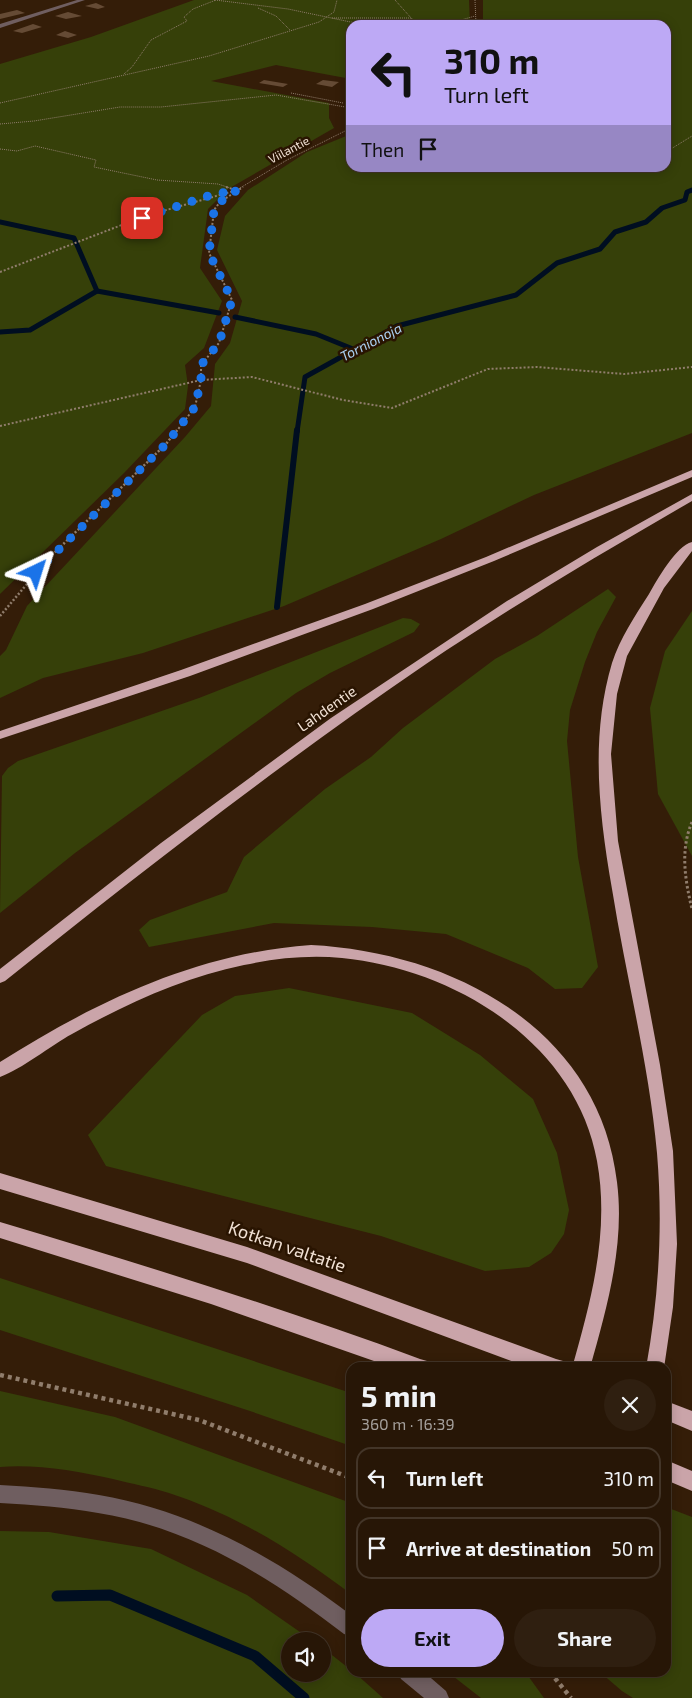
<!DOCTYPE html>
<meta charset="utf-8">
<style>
body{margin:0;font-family:"Exo 2",sans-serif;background:#2f1f10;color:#f1f3f6;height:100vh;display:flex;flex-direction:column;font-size:19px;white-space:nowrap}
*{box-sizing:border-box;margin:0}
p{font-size:16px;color:#a49f9b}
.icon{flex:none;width:28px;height:28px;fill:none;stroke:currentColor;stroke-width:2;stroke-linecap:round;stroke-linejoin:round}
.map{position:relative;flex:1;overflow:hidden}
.details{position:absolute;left:346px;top:1362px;width:325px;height:315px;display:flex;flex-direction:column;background:#271606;border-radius:15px;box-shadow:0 2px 12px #0003,0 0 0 1px #433528}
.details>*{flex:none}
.banner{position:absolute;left:346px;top:20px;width:325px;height:152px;border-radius:15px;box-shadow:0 2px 12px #0003,0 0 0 1px #433528;background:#bda9f5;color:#111;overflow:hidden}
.fabs{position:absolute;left:281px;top:1632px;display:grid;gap:10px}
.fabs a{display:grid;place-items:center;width:50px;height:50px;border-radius:50%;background:#271606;box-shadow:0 2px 12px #0003,0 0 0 1px #433528;font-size:25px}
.pin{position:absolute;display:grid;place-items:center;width:42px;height:42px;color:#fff;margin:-21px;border-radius:10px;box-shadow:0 2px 8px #0006}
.me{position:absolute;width:55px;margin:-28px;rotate:41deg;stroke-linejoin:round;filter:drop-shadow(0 0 4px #0008)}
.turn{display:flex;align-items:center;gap:18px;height:105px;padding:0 15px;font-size:22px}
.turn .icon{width:65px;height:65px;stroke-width:2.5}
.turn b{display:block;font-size:35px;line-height:42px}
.then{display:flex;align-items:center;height:48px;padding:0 15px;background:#0003;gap:10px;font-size:19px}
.round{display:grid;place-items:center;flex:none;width:52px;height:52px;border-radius:26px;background:#2f1f10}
.headline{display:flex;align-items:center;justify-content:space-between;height:85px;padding:0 15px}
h1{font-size:30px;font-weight:700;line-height:38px}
.cta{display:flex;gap:10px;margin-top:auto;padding:10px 15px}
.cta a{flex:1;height:58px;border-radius:30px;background:#bda9f5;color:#111;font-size:20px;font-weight:700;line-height:58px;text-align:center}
.cta a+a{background:#2f1f10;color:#f1f3f6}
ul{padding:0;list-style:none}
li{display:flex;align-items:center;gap:15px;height:62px;margin:0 10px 8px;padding:0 5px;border:2px solid #433528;border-radius:15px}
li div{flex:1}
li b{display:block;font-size:19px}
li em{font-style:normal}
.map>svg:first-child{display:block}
.green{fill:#364009}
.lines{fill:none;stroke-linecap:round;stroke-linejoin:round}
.stream-far2{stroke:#000e21;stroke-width:5}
.stream-far1{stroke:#000e21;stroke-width:6}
.stream{stroke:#000e21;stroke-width:11}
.building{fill:#654b35}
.path-far4{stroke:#907d6c;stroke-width:1;stroke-dasharray:1 1;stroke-linecap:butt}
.path-far3{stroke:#907d6c;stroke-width:2;stroke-dasharray:2 2;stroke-linecap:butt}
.path-far2{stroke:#907d6c;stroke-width:2.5;stroke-dasharray:2 2;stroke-linecap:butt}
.path-far1{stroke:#907d6c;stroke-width:3;stroke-dasharray:2.5 2.5;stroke-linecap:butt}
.path{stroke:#907d6c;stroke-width:4.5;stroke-dasharray:4 4;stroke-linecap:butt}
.minor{fill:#6f5e60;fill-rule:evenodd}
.trunk{fill:#caa4a9;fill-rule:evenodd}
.route{stroke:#1a73e8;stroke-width:9;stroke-dasharray:0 16.2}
.labels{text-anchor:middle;stroke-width:5;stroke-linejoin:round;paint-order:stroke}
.far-street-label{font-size:12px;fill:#f1e1d4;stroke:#291401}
.far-water-label{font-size:14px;font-style:italic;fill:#abd1f3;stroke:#291401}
.street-label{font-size:15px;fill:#f1e1d4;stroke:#291401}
.near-street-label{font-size:18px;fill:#f1e1d4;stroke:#291401}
</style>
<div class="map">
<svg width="692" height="1698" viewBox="0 0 692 1698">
<rect width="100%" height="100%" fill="#341d08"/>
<g class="green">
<path d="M194 0H469L470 25H351V79L276 65 211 81 329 103V118L334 128 228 189 208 209 200 268 222 301 204 348 185 365 188 386 185 409 124 473 0 594V64L91 37Z"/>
<path d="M483 0H692V433L534 495 441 539 284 606 143 653 43 678 0 698V656L6 650 27 606 185 437 211 406 215 364 230 343 242 301 217 250 225 216 248 190 307 152 351 134V168H666V25H483Z"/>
<path d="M608 589 616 597 597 632 585 662 570 710 567 741 578 857 598 967 582 988 555 989 528 968 446 934 372 927 274 923 149 947 139 930 150 920 227 892 244 857 325 789 371 757 403 728 495 659 537 636Z"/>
<path d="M692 611V856L658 794 650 708 665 651Z"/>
<path d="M403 618 411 619 420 624 414 632 330 673 296 693 75 853 0 913 2 776 8 768 18 761 199 698Z"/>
<path d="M289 988 412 1013 480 1055 533 1099 557 1153 569 1210 564 1234 551 1253 529 1267 485 1271 381 1236 106 1166 88 1135 202 1015 235 996Z"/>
<path d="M0 1278 351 1393V1446L250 1411 0 1330Z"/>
<path d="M0 1391 115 1417 351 1503V1594C295 1552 237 1515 169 1493 151 1487 132 1484 113 1479 77 1471 37 1464 0 1467Z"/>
<path d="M666 1507 692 1517V1698H633L622 1691 601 1673 666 1672Z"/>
<path d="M0 1531 49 1532 151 1549 247 1595 313 1641H290V1674H322L323 1648 351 1670V1672L355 1673 383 1698H0Z"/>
<path d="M449 1673H526L544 1698H481Z"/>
</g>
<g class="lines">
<g class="stream-far2">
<path d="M0 222 74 238 97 291 219 313"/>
<path d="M235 317 316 334 353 349"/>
<path d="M0 332 30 330 97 291"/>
<path d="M297 432 305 377 397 326 516 295 557 263 600 249 615 232 646 222 662 208 685 200 687 192 692 190"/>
</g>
<path class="stream-far1" d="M277 607 297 430"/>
<path class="stream" d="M57 1596 110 1595 255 1656 304 1698"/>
</g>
<g class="building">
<path d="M96 3 105 7 98 9 85 6Z"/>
<path d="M17 10 25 13 0 19V14Z"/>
<path d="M68 12 82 16 66 19 55 16Z"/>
<path d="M33 24 42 27 22 33 13 31Z"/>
<path d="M65 31 77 35 68 38 56 35Z"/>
<path d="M264 80 288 84 283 87 259 83Z"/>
<path d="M323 80 339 82 332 87 316 84Z"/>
</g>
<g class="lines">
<g class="path-far4">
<path d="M215 0 288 9 365 25"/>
<path d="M395 0 412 19 430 25"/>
<path d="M475 0 476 25"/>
<path d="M258 8 276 16 290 30"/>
<path d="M332 18H411"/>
<path d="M430 24 454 22 475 16"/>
<path d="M124 74 132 67 151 40 187 21 184 17 193 9 216 0"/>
<path d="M291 93 343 103"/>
<path d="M0 103 209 56 319 22 334 12 337 0"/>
<path d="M0 124 34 121 120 107H161L276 95 351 108"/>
<path d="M0 149 17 151 35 146 96 160 94 167 157 180 218 184 230 188"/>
<path d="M666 152 692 136"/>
<path d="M240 188 287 160 351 128"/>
</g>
<g class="path-far3">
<path d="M226 187 236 190"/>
<path d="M0 272 145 216 234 191"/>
<path d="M0 426 201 380 252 377 343 400 392 408 488 369 537 367 624 374 692 367"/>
<path d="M176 432 195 407 201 380V365L219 343 232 300 209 253 214 210 220 202 243 187"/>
</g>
<path class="path-far2" d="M0 616 49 558 166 444 177 430"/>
<path class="path-far1" d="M692 822C680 850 685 880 692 909"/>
<g class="path">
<path d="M0 1375 199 1420 351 1478"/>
<path d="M550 1672 571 1698"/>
</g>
<g class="minor">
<path d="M77 0H85L0 28V24Z"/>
<path d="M0 1485C33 1487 66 1489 99 1495 193 1511 276 1558 351 1615V1636L344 1634C270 1577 192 1528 98 1513 66 1507 33 1505 0 1503Z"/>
<path d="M398 1672H424L446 1691 449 1698H424L401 1679Z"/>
</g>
<g class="trunk">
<path d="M692 470V477L494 561 373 609 190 676 0 739V731L181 670 365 604 486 557Z"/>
<path d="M692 494V501C602 553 512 606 426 664 281 763 142 871 5 981L0 983V969L161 843 331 718 507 601 597 547Z"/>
<path d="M692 542V551L664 588 627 656 617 694 611 754 618 841 660 1065 673 1151 677 1244 673 1307 664 1368H646C659 1296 663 1225 657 1153 649 1064 626 977 612 889 599 814 590 737 612 663 620 638 635 616 649 594 657 580 676 546 692 542Z"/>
<path d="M311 945C451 952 599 1028 617 1182 625 1245 607 1307 590 1368H572C591 1301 610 1232 597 1161 576 1043 455 969 342 958 309 955 277 958 244 965 184 977 126 1004 72 1034 50 1046 22 1069 0 1077V1062C95 1002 197 953 311 945Z"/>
<path d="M0 1173 247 1247 556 1359 563 1361 565 1368H530L247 1263 0 1189Z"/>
<path d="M0 1222C141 1264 282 1308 420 1359L427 1361 429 1368H394L211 1304 0 1238Z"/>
<path d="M666 1401 692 1411V1431L666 1420Z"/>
<path d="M666 1460 692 1471V1491L666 1480Z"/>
</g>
</g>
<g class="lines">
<path class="route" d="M36 572 166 444 195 407 201 380V365L219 343 232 300 209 253 214 210 220 202 237 190 211 195 142 218"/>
</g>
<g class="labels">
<g class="far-street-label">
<text transform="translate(289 150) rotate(-28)" y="4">Viilantie</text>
</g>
<g class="far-water-label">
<text transform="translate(371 342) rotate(-27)" y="5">Tornionoja</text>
</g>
<g class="street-label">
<text transform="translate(327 709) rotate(-35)" y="5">Lahdentie</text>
</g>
<g class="near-street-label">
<text transform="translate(287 1247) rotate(19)" y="6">Kotkan valtatie</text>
</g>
</g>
</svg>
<div class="fabs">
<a><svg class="icon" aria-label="sound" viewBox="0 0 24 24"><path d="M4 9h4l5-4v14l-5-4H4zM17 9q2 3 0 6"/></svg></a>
</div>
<div class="pin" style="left:142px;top:218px;background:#d93025"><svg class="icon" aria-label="arrive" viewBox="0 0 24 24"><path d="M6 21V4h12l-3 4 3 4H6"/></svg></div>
<svg class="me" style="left:36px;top:572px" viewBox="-20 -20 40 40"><path d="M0-17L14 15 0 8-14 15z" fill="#1a73e8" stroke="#fff" stroke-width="4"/></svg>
<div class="banner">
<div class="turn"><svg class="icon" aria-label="left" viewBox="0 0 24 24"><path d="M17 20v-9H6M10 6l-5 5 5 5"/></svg><div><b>310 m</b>Turn left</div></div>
<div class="then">Then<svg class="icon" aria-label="arrive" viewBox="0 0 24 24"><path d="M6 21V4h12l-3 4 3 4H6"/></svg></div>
</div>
<section class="details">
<div class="headline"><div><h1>5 min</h1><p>360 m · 16:39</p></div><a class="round"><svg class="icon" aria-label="close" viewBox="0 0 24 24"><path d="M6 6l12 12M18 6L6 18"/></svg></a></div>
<ul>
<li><svg class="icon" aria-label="left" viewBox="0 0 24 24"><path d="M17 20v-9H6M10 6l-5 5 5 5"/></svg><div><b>Turn left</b></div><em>310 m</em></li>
<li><svg class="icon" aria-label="arrive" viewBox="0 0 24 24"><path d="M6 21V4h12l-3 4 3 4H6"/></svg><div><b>Arrive at destination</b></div><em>50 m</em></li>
</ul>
<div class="cta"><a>Exit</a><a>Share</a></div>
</section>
</div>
